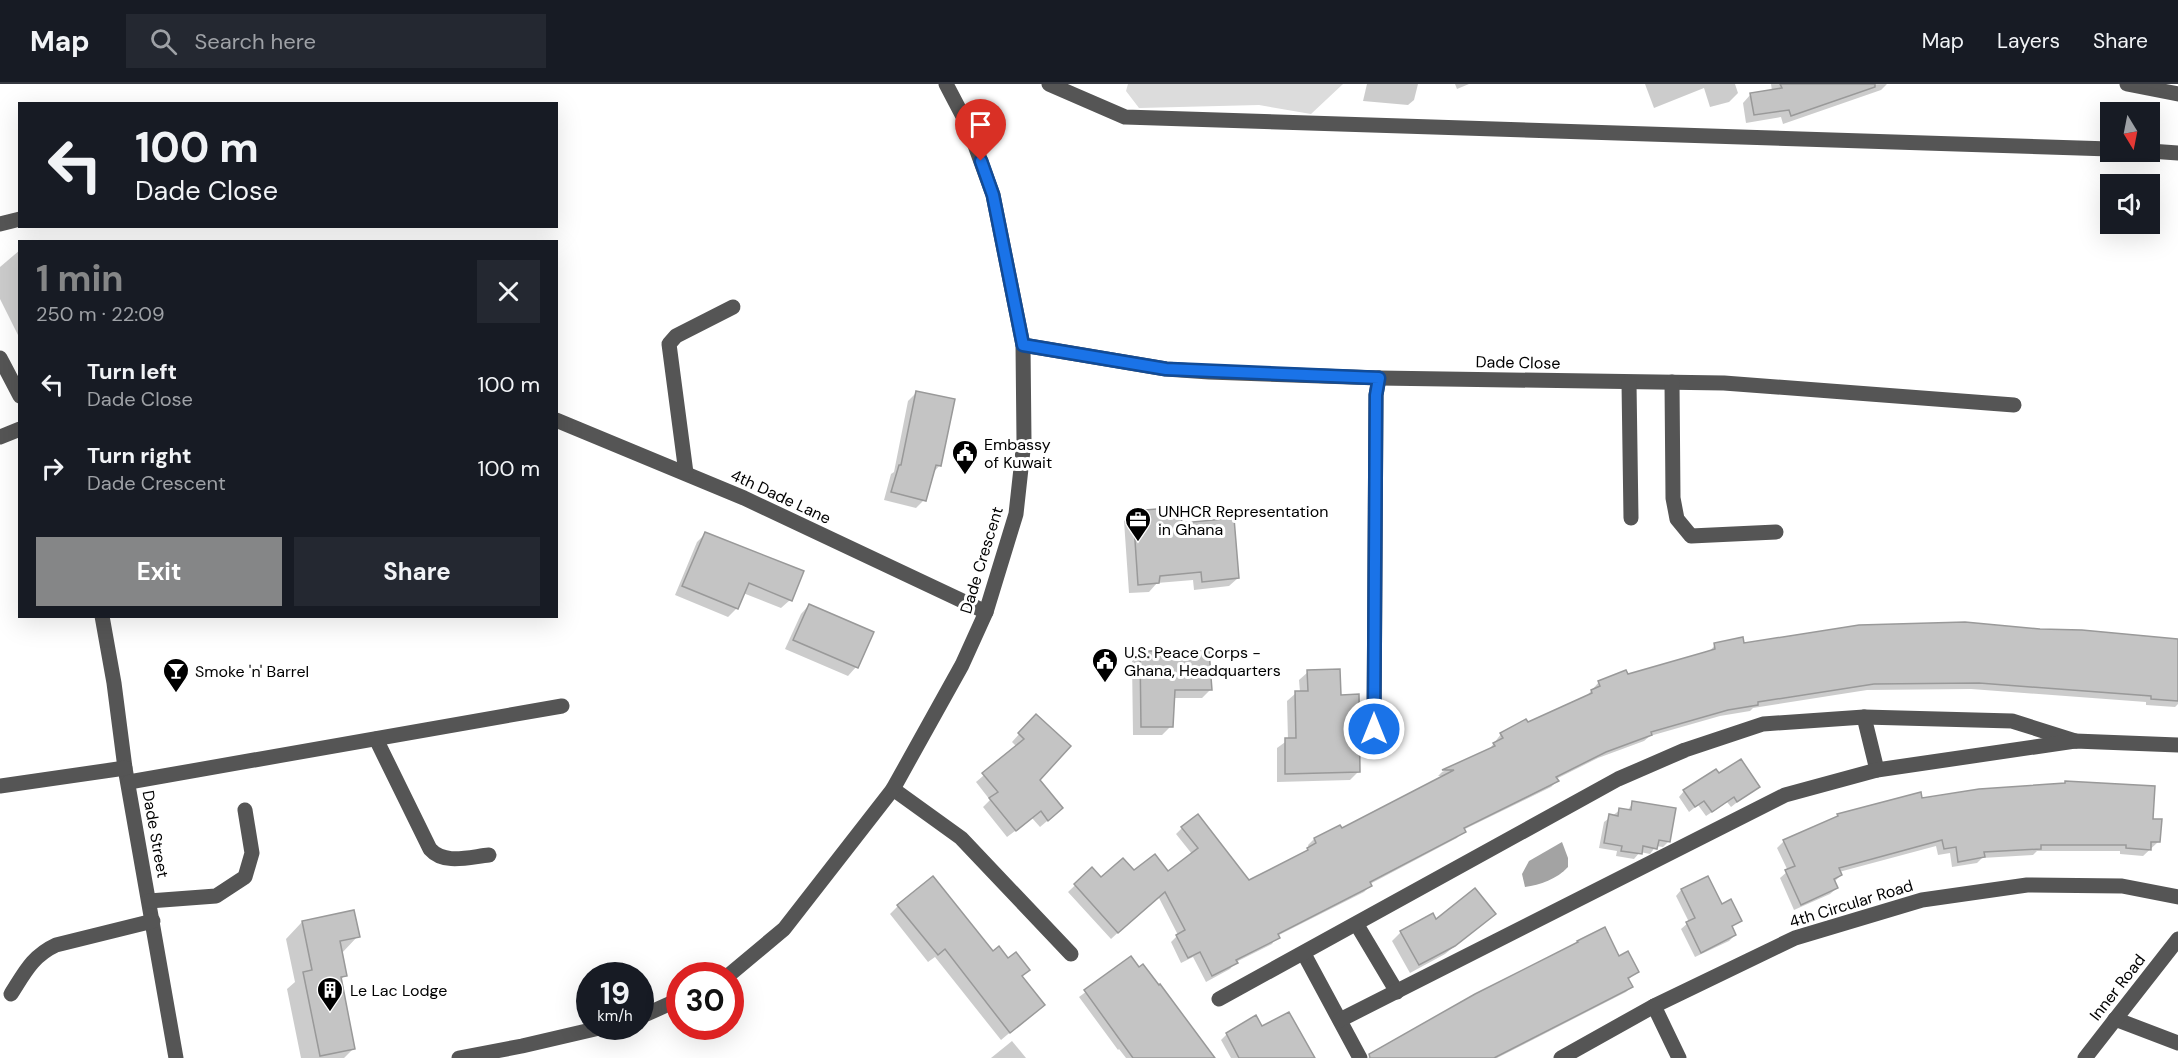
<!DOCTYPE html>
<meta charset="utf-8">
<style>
body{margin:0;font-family:"DM Sans",sans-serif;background:#242831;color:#f1f3f6;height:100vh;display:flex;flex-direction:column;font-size:22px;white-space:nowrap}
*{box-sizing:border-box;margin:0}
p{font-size:20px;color:#9ea1a6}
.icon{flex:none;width:33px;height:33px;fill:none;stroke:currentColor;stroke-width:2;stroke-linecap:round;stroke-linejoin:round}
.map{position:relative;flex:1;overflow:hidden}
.drawer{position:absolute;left:18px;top:156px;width:540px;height:378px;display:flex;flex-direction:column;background:#171b24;border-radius:0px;box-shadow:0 6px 24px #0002}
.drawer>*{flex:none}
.hud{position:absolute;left:18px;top:18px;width:540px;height:126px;border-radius:0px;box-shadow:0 6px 24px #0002;background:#171b24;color:#f1f3f6;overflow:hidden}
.needle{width:39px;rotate:170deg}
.buttons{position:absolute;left:2100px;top:18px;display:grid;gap:12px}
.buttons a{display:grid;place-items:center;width:60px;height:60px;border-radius:0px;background:#171b24;box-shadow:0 6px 24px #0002;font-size:30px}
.speed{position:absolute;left:576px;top:878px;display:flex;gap:12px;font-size:30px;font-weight:700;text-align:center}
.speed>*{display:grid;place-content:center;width:78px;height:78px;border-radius:50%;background:#171b24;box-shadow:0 6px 24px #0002;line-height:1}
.speed small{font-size:15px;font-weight:400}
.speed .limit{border:9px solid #d22;background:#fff;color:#111}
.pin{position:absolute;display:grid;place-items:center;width:51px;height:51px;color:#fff;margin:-62px -26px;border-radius:50% 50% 50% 0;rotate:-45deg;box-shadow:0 0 6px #0007}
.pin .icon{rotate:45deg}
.me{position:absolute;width:66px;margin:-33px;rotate:0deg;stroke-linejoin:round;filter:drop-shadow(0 0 4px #0008)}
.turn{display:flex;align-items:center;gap:21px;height:126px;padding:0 18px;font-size:27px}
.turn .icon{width:78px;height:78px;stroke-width:2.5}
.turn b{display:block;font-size:42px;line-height:51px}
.round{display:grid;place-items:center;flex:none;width:63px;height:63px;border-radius:0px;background:#242831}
.summary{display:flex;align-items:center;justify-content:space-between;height:102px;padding:0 18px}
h1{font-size:36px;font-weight:700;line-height:45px;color:#858687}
.action{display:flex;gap:12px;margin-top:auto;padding:12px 18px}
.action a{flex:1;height:69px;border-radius:0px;background:#858687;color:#fff;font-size:24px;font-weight:700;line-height:69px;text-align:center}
.action a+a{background:#242831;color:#f1f3f6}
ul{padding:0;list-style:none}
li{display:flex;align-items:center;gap:18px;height:84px;padding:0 18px}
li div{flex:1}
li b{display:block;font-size:22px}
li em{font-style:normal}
header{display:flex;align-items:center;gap:36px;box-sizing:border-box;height:84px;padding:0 30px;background:#171b24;border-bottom:2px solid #363941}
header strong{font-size:28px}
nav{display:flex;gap:33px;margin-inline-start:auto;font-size:21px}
.search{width:420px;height:54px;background:#242831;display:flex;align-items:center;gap:15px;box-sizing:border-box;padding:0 21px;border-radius:0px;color:#9ea1a6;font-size:22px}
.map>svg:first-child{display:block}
.green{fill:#dcdcdc}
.water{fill:#a3a3a3}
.shadow{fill:#0003}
.building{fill:#c4c4c4;stroke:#999;stroke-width:1.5}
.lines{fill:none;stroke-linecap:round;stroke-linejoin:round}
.minor{stroke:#555;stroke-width:15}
.route-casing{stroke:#114b97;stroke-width:15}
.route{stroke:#1a73e8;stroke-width:10}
.labels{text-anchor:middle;stroke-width:6;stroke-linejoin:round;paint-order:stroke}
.street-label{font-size:16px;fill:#000;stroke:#fff}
.poi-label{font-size:16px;fill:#000;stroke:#fff;text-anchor:start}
</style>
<header>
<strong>Map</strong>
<div class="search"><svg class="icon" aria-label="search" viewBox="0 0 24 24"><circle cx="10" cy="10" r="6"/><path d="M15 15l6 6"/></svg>Search here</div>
<nav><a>Map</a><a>Layers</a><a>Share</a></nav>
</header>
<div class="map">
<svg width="2178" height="974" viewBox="0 0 2178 974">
<rect width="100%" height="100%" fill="#fff"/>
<path class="green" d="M1128 0H1343L1311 30 1259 21 1139 24 1126 7Z"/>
<path class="water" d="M1562 758 1568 774V783C1557 795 1540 801 1525 803L1522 790 1529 777Z"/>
<g class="shadow">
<path d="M1367 0H1418L1414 16 1408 21 1363 17Z"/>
<path d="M1455 0H1469L1457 5Z"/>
<path d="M1645 0H1735L1738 9 1729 18 1710 23 1704 4 1654 24Z"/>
<path d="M1771 0H1887L1881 6 1783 40 1781 33 1746 39 1743 19 1751 10 1772 7Z"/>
<path d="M20 166V255L0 215V183Z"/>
<path d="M916 309 940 381 932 390 924 416 916 424 884 416 891 390 894 388 908 317Z"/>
<path d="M1133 429 1181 441 1238 494 1229 502 1194 506 1193 496 1157 499 1149 508 1129 509 1124 437Z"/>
<path d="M706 449 790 516 781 524 743 509 737 524 728 533 675 511 697 458Z"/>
<path d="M809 521 856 583 848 592 785 565 801 530Z"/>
<path d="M2178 557V620L2175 623 2146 621V618L1971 605 1867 606 1753 624 1750 627 1720 632 1650 652 1644 657 1598 674 1556 695 1557 697 1551 703 1463 746 1457 754 1370 800V802L1364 808 1277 852 1272 860 1236 878 1230 885 1206 898 1193 873 1181 879 1171 858 1178 851 1158 812 1111 855 1068 808 1092 785 1101 795 1134 788 1168 789 1192 770 1176 750 1182 744 1249 798 1303 770 1309 764 1308 761 1314 755 1341 746 1446 692H1438L1442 688 1488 667 1501 650 1585 614 1599 598 1627 592 1708 569 1715 561Z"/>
<path d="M1141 568 1211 605 1202 614H1173L1171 642 1162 651H1133L1132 577Z"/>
<path d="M1308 588 1358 688 1350 696 1277 698V664L1288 656 1287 617 1296 609 1300 608 1299 596Z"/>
<path d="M1028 640 1038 696 1053 732 1040 743 1032 734 1007 753 983 723 990 716 976 698 1017 663 1012 658Z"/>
<path d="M1718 691 1758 702 1731 723 1727 718 1706 732 1698 721 1689 728 1679 713 1684 707Z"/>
<path d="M1921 716 2152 736 2158 758 2143 772 2120 770V767H2037L2033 771 1982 774 1977 779 1952 783 1950 769 1938 771 1936 762 1839 788 1841 791 1834 798 1837 804 1830 810 1794 826 1780 794 1788 787 1777 764 1784 757 1834 736 1838 732Z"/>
<path d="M1633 719 1669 757 1663 763 1656 762 1650 770 1640 768 1634 775 1616 772 1617 767 1599 764 1604 738 1620 726 1627 727Z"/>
<path d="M1707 794 1721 822 1740 836 1731 844 1735 851 1729 857 1695 873 1681 845 1689 838 1676 812 1681 806Z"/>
<path d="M898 822 1028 886 1021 893 1043 921 1001 956 935 873 928 878 890 830Z"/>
<path d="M1494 830 1445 870 1410 889 1392 857 1401 848 1436 838Z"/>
<path d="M302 838 358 852 341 870 345 891 340 897 353 965 344 974H301L287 905 295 898 286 855Z"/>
<path d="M1131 874 1139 885 1214 974H1126L1119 965 1118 966 1079 913Z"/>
<path d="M1618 874 1637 888 1628 896 1631 903 1626 908 1497 974H1368L1373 969Z"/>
<path d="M1262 944 1313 974H1231L1221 956 1227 950Z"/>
<path d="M1012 957 1026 974H991Z"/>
</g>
<g class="building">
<path d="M1780 0H1875V3L1791 32 1789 26 1754 31 1750 9 1782 4Z"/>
<path d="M916 307 955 315 941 382 936 381 926 417 891 408 899 381H901Z"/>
<path d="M1180 423 1182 439 1234 434 1239 494 1202 498 1201 488 1160 492 1159 499 1138 501 1133 427Z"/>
<path d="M705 448 804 487 792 517 749 499 738 525 682 502Z"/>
<path d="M809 520 874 548 858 584 793 556Z"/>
<path d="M1965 538 2040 545 2082 546 2178 555V617L2151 615V612L1979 599 1874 600 1758 618V621L1728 626 1651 648 1652 651 1606 668 1556 693 1559 697 1464 744 1466 748 1370 798 1372 802 1278 850 1280 854 1236 876 1238 879 1212 892 1200 868 1188 874 1176 851 1185 846 1165 808 1118 849 1074 800 1092 783 1101 793 1123 774 1134 786 1155 770 1168 787 1198 764 1181 743 1198 730 1249 796 1308 766 1307 764 1316 759 1314 754 1340 741 1342 744 1454 686H1442L1495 662 1493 659 1503 654 1500 649 1526 635 1528 638 1592 609 1591 606 1600 602 1598 597 1626 586 1628 590 1705 568 1715 565 1714 559 1743 553 1744 559 1859 541Z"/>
<path d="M1140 567H1209L1212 606H1175L1173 643H1141Z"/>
<path d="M1340 585 1341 611 1359 610 1360 688 1285 690V654H1296L1295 607H1308L1307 586Z"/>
<path d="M1036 630 1071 662 1040 696 1063 724 1048 737 1041 727 1016 747 989 714 998 708 982 689 1024 655 1018 649Z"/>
<path d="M1741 675 1760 703 1737 718 1734 713 1712 728 1704 717 1695 723 1683 706 1716 685 1719 689Z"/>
<path d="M2065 697 2155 702 2153 735H2162L2160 758H2151V766L2126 764V761H2041V765L1984 768 1985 773 1958 778 1956 763 1944 765 1942 756 1839 784 1842 791 1834 795 1838 804 1801 821 1785 786 1795 782 1783 756 1838 732 1837 730 1921 708 1922 714 1979 705 2065 699Z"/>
<path d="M1632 717 1676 724 1670 758 1659 756 1657 765 1643 762 1642 770 1621 767 1622 762 1604 759 1609 730 1618 732 1619 724 1631 726Z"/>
<path d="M933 792 993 867 999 862 1008 874 1016 868 1030 886 1022 892 1045 921 1010 949 945 865 938 871 897 821Z"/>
<path d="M1708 792 1722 820 1731 815 1742 837 1732 842 1736 851 1701 869 1686 838 1695 834 1681 805Z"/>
<path d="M1475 804 1496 830 1455 862 1419 881 1400 847 1433 829 1436 835Z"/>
<path d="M354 826 360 853 340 857 347 892 341 893 355 965 320 972 303 888 312 886 302 837Z"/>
<path d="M1605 843 1619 872 1628 867 1639 888 1628 894 1633 903 1494 974H1370L1369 970 1475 910 1578 858 1577 857Z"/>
<path d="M1131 872 1139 883 1143 880 1159 901 1160 900 1215 974H1133L1084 906Z"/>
<path d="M1289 928 1315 974H1239L1226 949 1256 931 1262 942Z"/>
</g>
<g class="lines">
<g class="minor">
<path d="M1049 0 1125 33 2110 65"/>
<path d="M2127 0 2178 10"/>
<path d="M2150 67 2178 69"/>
<path d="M0 140 20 135"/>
<path d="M1023 261 1166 285 1209 288 1379 294 1724 299 2014 321"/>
<path d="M0 274 20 312"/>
<path d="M1672 298 1673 414 1677 435 1691 452 1776 448"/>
<path d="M1629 299 1631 434"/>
<path d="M556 336 744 414 986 528"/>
<path d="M0 353 20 345"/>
<path d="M686 389 669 260 676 252 733 223"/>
<path d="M102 532 114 599 125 684 176 974"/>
<path d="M1864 633 1877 686"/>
<path d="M1374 645 1376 311 1379 294"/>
<path d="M376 655 430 765C444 781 469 773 489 771"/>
<path d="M129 698 562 622"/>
<path d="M0 702 125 684"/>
<path d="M893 705 961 754 1071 870"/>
<path d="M149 817 216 812 245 793 252 769 245 726"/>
<path d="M1357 841 1397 908"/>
<path d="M1304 870 1360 974"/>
<path d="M729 891 784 845 893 705 962 581 986 528 1016 430 1024 357 1023 261 993 111 968 42 946 0"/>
<path d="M11 910C24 890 32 872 56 861L153 837"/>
<path d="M1219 915 1618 695 1685 666 1763 640 1864 633 2012 637 2075 657"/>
<path d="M1654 922 1679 974"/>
<path d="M640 933 680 915"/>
<path d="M2115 935 2178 959"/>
<path d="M1340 936 1785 711 1877 686 2075 657 2178 661"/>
<path d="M459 974 522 962 608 942"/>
<path d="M1561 974 1654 922 1795 854 1922 816 2027 801 2122 802 2178 813"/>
<path d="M2085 974 2178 855"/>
</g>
</g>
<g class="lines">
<defs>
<path id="route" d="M981 77 993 111 1023 261 1166 285 1379 294 1376 311 1374 645"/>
</defs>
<use href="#route" class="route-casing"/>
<use href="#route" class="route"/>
</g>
<defs>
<symbol id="civic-pin" viewBox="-11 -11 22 30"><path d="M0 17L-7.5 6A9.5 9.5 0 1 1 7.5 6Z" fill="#000" stroke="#fff"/><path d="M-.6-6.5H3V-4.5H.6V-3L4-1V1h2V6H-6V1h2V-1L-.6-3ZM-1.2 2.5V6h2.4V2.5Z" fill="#fff"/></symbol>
<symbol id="office-pin" viewBox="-11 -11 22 30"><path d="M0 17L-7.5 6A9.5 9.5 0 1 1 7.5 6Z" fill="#000" stroke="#fff"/><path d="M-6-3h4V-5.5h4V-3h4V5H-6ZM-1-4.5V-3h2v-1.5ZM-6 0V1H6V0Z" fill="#fff"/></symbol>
<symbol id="bar-pin" viewBox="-11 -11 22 30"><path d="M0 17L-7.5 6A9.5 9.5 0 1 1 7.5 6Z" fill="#000" stroke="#fff"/><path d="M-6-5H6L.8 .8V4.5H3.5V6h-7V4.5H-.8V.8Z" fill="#fff"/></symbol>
<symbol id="building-pin" viewBox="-11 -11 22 30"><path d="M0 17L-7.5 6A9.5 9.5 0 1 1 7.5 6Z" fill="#000" stroke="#fff"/><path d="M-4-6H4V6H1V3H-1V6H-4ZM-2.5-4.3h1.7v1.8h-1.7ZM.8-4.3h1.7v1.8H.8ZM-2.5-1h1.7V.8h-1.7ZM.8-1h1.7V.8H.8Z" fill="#fff"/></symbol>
</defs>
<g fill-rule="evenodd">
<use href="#civic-pin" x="950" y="354" width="30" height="40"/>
<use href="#office-pin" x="1123" y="421" width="30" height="40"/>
<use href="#civic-pin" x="1090" y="562" width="30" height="40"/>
<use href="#bar-pin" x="161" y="572" width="30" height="40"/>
<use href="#building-pin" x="315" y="891" width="30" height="40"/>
</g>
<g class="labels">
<g class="street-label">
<text transform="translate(1518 278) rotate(1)" y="6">Dade Close</text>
<text transform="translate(781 412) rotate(25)" y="6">4th Dade Lane</text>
<text transform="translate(981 476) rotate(-73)" y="6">Dade Crescent</text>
<text transform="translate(156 750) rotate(80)" y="6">Dade Street</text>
<text transform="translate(1851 819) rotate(-17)" y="6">4th Circular Road</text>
<text transform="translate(2117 903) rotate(-52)" y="6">Inner Road</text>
</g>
<g class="poi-label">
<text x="984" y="366">Embassy<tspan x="984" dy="18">of Kuwait</tspan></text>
<text x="1158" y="433">UNHCR Representation<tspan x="1158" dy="18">in Ghana</tspan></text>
<text x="1124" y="574">U.S. Peace Corps -<tspan x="1124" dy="18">Ghana, Headquarters</tspan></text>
<text x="195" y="593">Smoke 'n' Barrel</text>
<text x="350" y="912">Le Lac Lodge</text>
</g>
</g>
</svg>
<div class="buttons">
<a><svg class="needle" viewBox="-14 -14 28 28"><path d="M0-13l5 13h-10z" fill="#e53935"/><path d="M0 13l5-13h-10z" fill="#9ea1a6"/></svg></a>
<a><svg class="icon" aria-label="sound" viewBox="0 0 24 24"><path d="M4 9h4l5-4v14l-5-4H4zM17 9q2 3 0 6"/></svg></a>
</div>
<div class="speed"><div>19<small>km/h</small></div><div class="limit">30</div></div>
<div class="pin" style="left:981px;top:77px;background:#d93025"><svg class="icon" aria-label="arrive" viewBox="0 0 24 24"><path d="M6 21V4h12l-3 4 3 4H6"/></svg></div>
<svg class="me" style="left:1374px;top:645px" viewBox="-20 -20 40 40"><circle r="17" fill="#1a73e8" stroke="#fff" stroke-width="3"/><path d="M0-11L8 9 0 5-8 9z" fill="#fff"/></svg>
<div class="hud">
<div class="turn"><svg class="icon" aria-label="left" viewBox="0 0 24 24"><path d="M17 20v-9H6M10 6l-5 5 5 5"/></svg><div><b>100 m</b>Dade Close</div></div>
</div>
<section class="drawer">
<div class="summary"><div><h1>1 min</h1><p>250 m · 22:09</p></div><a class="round"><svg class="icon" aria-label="close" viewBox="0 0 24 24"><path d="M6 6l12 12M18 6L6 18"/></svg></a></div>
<ul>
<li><svg class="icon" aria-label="left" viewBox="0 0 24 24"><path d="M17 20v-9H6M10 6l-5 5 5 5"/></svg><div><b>Turn left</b><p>Dade Close</p></div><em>100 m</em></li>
<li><svg class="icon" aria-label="right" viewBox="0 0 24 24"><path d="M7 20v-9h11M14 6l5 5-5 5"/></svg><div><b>Turn right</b><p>Dade Crescent</p></div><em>100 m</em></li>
</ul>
<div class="action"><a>Exit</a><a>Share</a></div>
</section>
</div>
